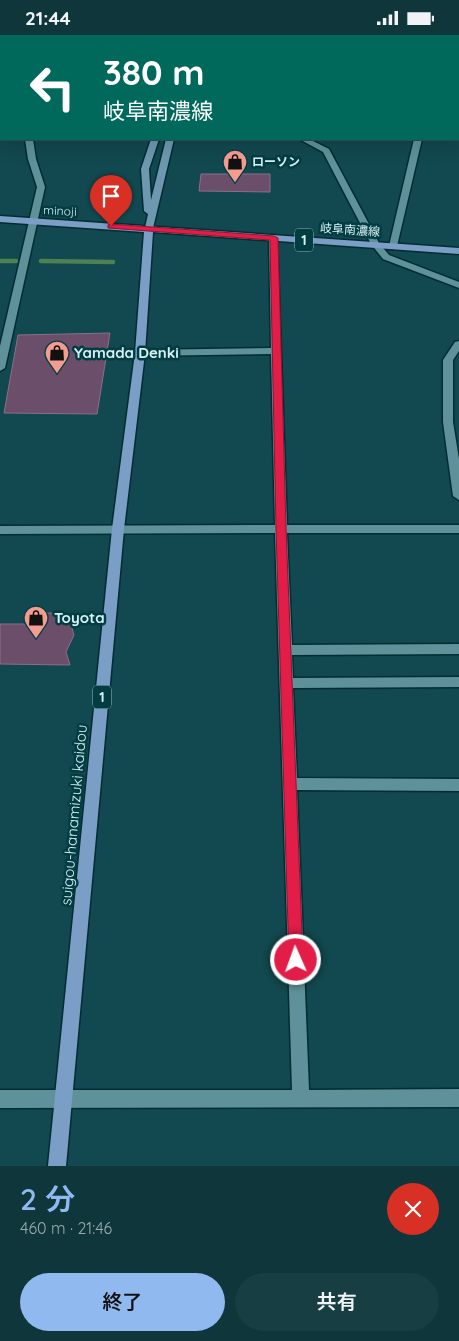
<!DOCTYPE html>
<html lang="ja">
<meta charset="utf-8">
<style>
body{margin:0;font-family:Quicksand,"Noto Sans JP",sans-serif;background:#173e42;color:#f1f3f6;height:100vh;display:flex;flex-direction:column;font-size:19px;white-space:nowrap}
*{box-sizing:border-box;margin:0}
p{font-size:16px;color:#9babaf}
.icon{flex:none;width:28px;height:28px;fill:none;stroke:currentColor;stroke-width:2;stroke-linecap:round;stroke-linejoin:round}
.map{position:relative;height:1131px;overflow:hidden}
.drawer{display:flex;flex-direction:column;background:#0e363b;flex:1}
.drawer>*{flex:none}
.banner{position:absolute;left:0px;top:0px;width:460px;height:105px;box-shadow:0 5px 20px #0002,0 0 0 1px #2e5055;background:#00695c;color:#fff;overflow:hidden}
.pin{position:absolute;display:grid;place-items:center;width:42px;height:42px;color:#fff;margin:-51px -21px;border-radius:50% 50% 50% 0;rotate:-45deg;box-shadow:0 0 5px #0007}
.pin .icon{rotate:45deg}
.me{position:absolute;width:55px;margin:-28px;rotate:358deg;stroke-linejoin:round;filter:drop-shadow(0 0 4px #0008)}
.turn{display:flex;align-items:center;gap:18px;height:105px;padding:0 20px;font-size:22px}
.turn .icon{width:65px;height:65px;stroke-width:2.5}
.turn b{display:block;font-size:35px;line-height:42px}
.round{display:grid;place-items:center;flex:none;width:52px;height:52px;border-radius:26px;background:#173e42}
.head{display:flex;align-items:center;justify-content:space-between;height:85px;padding:0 20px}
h1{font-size:30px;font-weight:600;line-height:38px;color:#90b9f0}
.primary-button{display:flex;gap:10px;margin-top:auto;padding:10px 20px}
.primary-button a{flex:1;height:58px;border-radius:30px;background:#90b9f0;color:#111;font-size:20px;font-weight:600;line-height:58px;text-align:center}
.primary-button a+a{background:#173e42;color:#f1f3f6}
.status{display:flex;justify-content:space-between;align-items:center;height:35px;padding:0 25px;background:#0e363b;direction:ltr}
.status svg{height:14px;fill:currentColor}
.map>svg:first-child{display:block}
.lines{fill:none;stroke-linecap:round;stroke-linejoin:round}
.stream{stroke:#4b8153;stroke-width:4.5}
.building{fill:#6b4e69;stroke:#8c6e8b}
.minor-casing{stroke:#032d32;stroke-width:3}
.secondary-casing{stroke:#032d32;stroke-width:3}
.primary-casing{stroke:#032d32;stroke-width:3}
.minor{fill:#5e9199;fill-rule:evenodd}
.secondary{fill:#6d98b0;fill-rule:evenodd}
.primary{fill:#7b9ec7;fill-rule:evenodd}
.route{fill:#e11d48;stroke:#92132f}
.labels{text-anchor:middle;stroke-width:5;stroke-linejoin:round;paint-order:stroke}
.far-poi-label{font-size:12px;font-weight:bold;fill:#d6f0f3;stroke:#033d44;text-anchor:start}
.far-street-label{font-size:12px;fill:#d6f0f3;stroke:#033d44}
.shield{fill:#033d44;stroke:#97babe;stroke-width:1}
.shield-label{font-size:14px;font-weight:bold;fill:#d6f0f3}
.poi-label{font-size:15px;font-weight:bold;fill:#d6f0f3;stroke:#033d44;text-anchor:start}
.street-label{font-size:15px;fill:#d6f0f3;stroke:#033d44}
</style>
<div class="status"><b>21:44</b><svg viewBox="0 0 49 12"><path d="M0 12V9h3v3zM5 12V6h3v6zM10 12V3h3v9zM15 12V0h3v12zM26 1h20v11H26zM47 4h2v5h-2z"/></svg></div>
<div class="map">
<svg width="459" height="1131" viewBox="0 0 459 1131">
<rect width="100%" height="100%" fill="#12484f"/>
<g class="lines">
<g class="stream">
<path d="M0 226H16"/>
<path d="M41 226 113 227"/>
</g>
</g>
<g class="building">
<path d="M201 139H270V157L199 156Z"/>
<path d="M110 298 97 379 4 378 18 300Z"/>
<path d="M31 578H55L71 590 74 600 66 617 70 630 0 629V589H28Z"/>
</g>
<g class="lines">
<defs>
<g id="minor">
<rect x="10" y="0" width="7" height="1"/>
<rect x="387" y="0" width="6" height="1"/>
<rect x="0" y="39" width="1" height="4"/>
<path d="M25 104H33L36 124 45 152 5 333 0 336V311L37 152 28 124Z"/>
<path d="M299 104H309L329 114 379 208 389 220 459 247V253L383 224 371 209 323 117Z"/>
<path d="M414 104H422L397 211 393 214 389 211Z"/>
<path d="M273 200 277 203 287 490H459V498H287L292 610 459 609V619L292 620 293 643 459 642V652L293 653 297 743 459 744V756L297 755 309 1055 459 1054V1072L0 1073V1055H292L275 498 0 499V491L275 490 271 319 140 321 135 318 140 315 271 313 269 203Z"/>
<path d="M459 306V316L453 325V387L459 424V465L453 461 443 387V325L455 307Z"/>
</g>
<g id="secondary">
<rect x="189" y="0" width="6" height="1"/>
<path d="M151 104H159L149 134 151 165 166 104H174L153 193 149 196 145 193 148 179 144 176 141 134Z"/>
</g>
<path id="primary" d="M0 181 459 213V219L153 197 145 318 124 494 66 1131H48L112 494 135 318 144 197 0 187Z"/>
</defs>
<use href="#minor" class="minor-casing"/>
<use href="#secondary" class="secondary-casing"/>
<use href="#primary" class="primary-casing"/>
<use href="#minor" class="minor"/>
<use href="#secondary" class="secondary"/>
<use href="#primary" class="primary"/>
</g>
<path class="route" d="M111 189 274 201 278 203 286 493 303 925 301 930 296 932 291 930 289 925 276 493 270 205 108 193V190Z"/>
<defs>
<symbol id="shop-pin" viewBox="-11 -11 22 30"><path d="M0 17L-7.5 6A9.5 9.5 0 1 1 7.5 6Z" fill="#f59c91" stroke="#033d44"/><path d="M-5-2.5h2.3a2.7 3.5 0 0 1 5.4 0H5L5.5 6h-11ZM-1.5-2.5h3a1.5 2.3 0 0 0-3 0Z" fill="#111"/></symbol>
</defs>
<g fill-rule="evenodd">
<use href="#shop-pin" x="221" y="113" width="28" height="38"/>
<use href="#shop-pin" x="43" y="304" width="28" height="38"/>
<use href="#shop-pin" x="22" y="569" width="28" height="38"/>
</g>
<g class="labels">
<g class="far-poi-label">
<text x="252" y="131">ローソン</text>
</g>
<g class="far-street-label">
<text transform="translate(60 176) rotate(3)" y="4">minoji</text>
<text transform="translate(350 195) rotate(4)" y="4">岐阜南濃線</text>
</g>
<g class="shield">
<rect x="295" y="193.5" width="18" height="23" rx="4"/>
<rect x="93" y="650.5" width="18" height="23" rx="4"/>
</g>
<g class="shield-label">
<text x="304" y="210">1</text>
<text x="102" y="667">1</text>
</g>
<g class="poi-label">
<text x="74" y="323">Yamada Denki</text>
<text x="54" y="588">Toyota</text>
</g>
<g class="street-label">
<text transform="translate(74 780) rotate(-85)" y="5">suigou-hanamizuki kaidou</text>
</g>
</g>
</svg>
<div class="pin" style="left:111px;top:191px;background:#d93025"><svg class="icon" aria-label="arrive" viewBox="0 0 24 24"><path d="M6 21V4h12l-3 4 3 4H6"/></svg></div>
<svg class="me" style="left:296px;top:925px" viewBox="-20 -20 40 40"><circle r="17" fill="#e11d48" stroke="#fff" stroke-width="3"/><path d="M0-11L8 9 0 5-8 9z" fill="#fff"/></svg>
<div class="banner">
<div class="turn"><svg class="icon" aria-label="left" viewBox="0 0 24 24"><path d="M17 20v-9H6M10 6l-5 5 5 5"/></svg><div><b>380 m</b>岐阜南濃線</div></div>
</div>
</div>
<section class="drawer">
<div class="head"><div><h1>2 分</h1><p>460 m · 21:46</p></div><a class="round" style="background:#d93025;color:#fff"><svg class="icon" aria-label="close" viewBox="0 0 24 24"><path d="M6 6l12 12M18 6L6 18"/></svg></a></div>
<div class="primary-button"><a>終了</a><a>共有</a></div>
</section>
